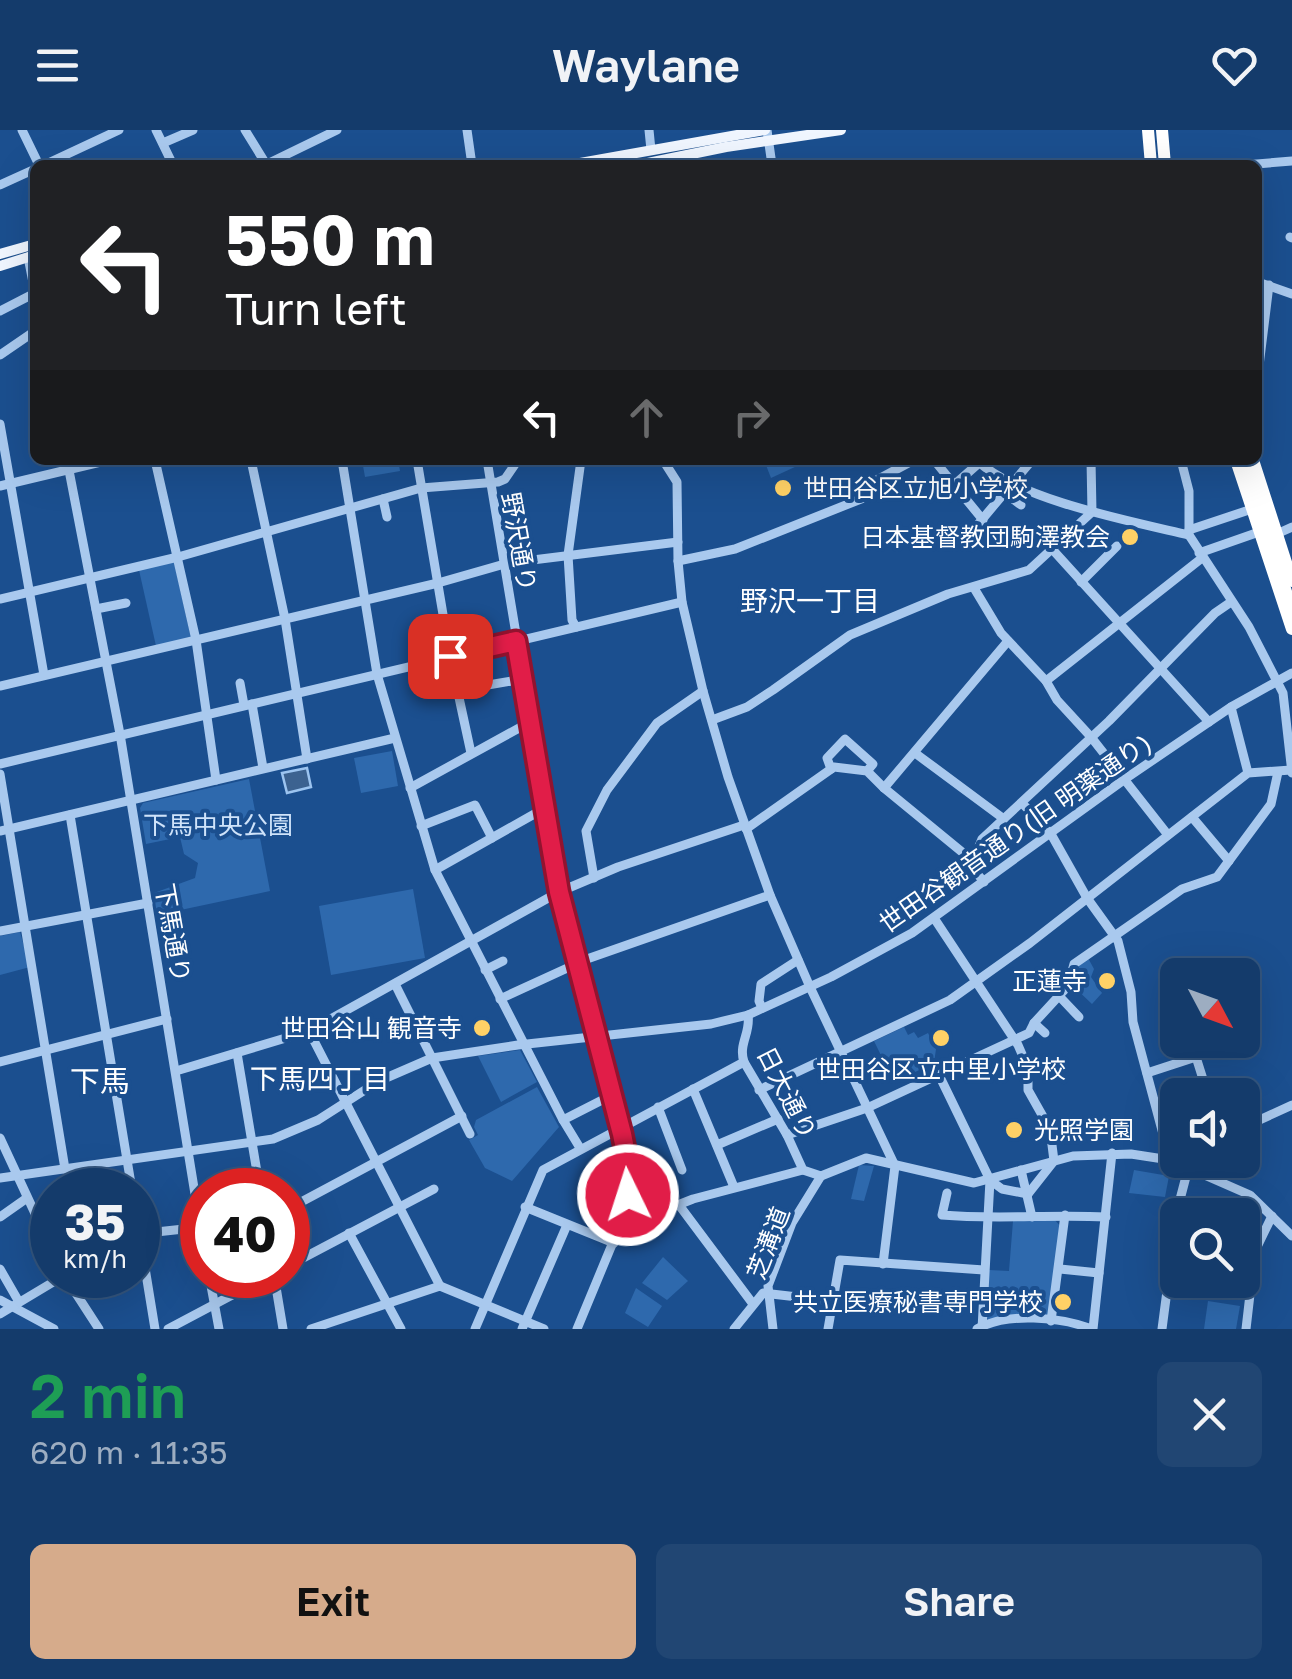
<!DOCTYPE html>
<meta charset="utf-8">
<style>
body{margin:0;font-family:"Golos Text","Noto Sans JP",sans-serif;background:#214673;color:#f1f3f6;height:100vh;display:flex;flex-direction:column;font-size:38px;white-space:nowrap}
*{box-sizing:border-box;margin:0}
p{font-size:32px;color:#9dadc1}
.icon{flex:none;width:55px;height:55px;fill:none;stroke:currentColor;stroke-width:2;stroke-linecap:round;stroke-linejoin:round}
.map{position:relative;height:1199px;overflow:hidden}
.panel{display:flex;flex-direction:column;background:#143b6b;flex:1}
.panel>*{flex:none}
.banner{position:absolute;left:30px;top:30px;width:1232px;height:305px;border-radius:15px;box-shadow:0 10px 40px #0002,0 0 0 2px #33557e;background:#202124;color:#fff;overflow:hidden}
.needle{width:65px;rotate:131deg}
.tools{position:absolute;left:1160px;top:828px;display:grid;gap:20px}
.tools a{display:grid;place-items:center;width:100px;height:100px;border-radius:15px;background:#143b6b;box-shadow:0 10px 40px #0002,0 0 0 2px #33557e;font-size:50px}
.speed{position:absolute;left:30px;top:1038px;display:flex;gap:20px;font-size:50px;font-weight:700;text-align:center}
.speed>*{display:grid;place-content:center;width:130px;height:130px;border-radius:50%;background:#143b6b;box-shadow:0 10px 40px #0002,0 0 0 2px #33557e;line-height:1}
.speed small{font-size:25px;font-weight:400}
.speed .limit{border:15px solid #d22;background:#fff;color:#111}
.pin{position:absolute;display:grid;place-items:center;width:85px;height:85px;color:#fff;margin:-42px;border-radius:20px;box-shadow:0 5px 15px #0006}
.me{position:absolute;width:110px;margin:-55px;rotate:356deg;stroke-linejoin:round;filter:drop-shadow(0 0 8px #0008)}
.turn{display:flex;align-items:center;gap:35px;height:210px;padding:0 30px;font-size:45px}
.turn .icon{width:130px;height:130px;stroke-width:2.5}
.turn b{display:block;font-size:70px;line-height:85px}
.lanes{display:flex;align-items:center;height:95px;padding:0 30px;background:#0003;justify-content:center;gap:50px;direction:ltr}
.lanes .off{opacity:.35}
.round{display:grid;place-items:center;flex:none;width:105px;height:105px;border-radius:15px;background:#214673}
.summary{display:flex;align-items:center;justify-content:space-between;height:170px;padding:0 30px}
h1{font-size:60px;font-weight:600;line-height:75px;color:#1e9e55}
.cta{display:flex;gap:20px;margin-top:auto;padding:20px 30px}
.cta a{flex:1;height:115px;border-radius:15px;background:#d6ab8b;color:#111;font-size:40px;font-weight:600;line-height:115px;text-align:center}
.cta a+a{background:#214673;color:#f1f3f6}
header{display:flex;justify-content:space-between;align-items:center;height:130px;padding:0 30px;background:#143b6b;font-size:45px;font-weight:600}
.map>svg:first-child{display:block}
.green{fill:#2e69ad}
.water{fill:#3c6290;stroke:#9cc4f0;stroke-width:2.5}
.lines{fill:none;stroke-linecap:round;stroke-linejoin:round}
.minor{stroke:#a9c9ee;stroke-width:9}
.major{stroke:#f0f6ff;stroke-width:10}
.highway{stroke:#fff;stroke-width:12}
.highway-bridge{stroke:#fff;stroke-width:12}
.route-casing{stroke:#92132f;stroke-width:25}
.route{stroke:#e11d48;stroke-width:18}
.poi-dot{fill:#ffd166;stroke:#1b4f8f;stroke-width:4}
.labels{text-anchor:middle;stroke-width:8;stroke-linejoin:round;paint-order:stroke}
.poi-label{font-size:25px;fill:#fff;stroke:#1b4f8f;text-anchor:end}
.street-label{font-size:25px;fill:#fff;stroke:#1b4f8f}
.park-label{font-size:25px;fill:#cfe3fa;stroke:#1b4f8f}
.neighbourhood-label{font-size:28px;fill:#fff;stroke:#1b4f8f}
.quarter-label{font-size:30px;fill:#fff;stroke:#1b4f8f}
</style>
<header><svg class="icon" aria-label="menu" viewBox="0 0 24 24"><path d="M4 6h16M4 12h16M4 18h16"/></svg>Waylane<svg class="icon" aria-label="heart" viewBox="0 0 24 24"><path d="M12 20l-8-8c-3-5 5-10 8-4 3-6 11-1 8 4z"/></svg></header>
<div class="map">
<svg width="1292" height="1199" viewBox="0 0 1292 1199">
<rect width="100%" height="100%" fill="#1b4f8f"/>
<g class="green">
<path d="M362 330H398L400 341 365 347Z"/>
<path d="M764 330H810L771 348Z"/>
<path d="M174 432 191 508 156 516 139 440Z"/>
<path d="M392 621 398 656 361 663 354 628Z"/>
<path d="M249 649 270 761 157 785 154 763 195 748 198 733 184 724 180 707 146 714 140 678 143 673Z"/>
<path d="M413 759 425 828 331 845 319 776Z"/>
<path d="M20 802 30 837 0 845V806Z"/>
<path d="M1088 828 1094 839 1091 847 1102 863 1092 874 1072 855 1080 834Z"/>
<path d="M904 897 908 905 914 902 918 908 928 903 936 919 934 933 894 952 874 911Z"/>
<path d="M520 920 537 952 501 972 478 926Z"/>
<path d="M537 957 559 997 512 1051 485 1038 469 1010 478 1005 474 997 476 990Z"/>
<path d="M859 1035 874 1036 864 1071 851 1069Z"/>
<path d="M1134 1040 1169 1046 1165 1067 1129 1063Z"/>
<path d="M1054 1089 1061 1097 1048 1185 989 1190 986 1187 989 1140 1009 1141 1013 1091Z"/>
<path d="M663 1127 688 1151 667 1170 642 1153Z"/>
<path d="M636 1158 662 1176 648 1197 625 1183Z"/>
<path d="M1208 1171 1240 1176 1236 1199H1204Z"/>
</g>
<path class="water" d="M307 638 311 657 287 663 282 643Z"/>
<g class="lines">
<g class="minor">
<path d="M22 0 39 35"/>
<path d="M156 0 173 35"/>
<path d="M245 0 266 34"/>
<path d="M467 0 472 35"/>
<path d="M649 0 651 20"/>
<path d="M767 0 772 35"/>
<path d="M163 13 193 0"/>
<path d="M44 35 119 0"/>
<path d="M265 35 337 0"/>
<path d="M1244 35 1292 31"/>
<path d="M0 55 35 39"/>
<path d="M1290 107 1292 108"/>
<path d="M28 127 35 163"/>
<path d="M1258 152 1292 164"/>
<path d="M0 181 35 163"/>
<path d="M0 225 35 201"/>
<path d="M1258 244 1269 155"/>
<path d="M0 294 44 545"/>
<path d="M67 330 120 604 202 1107"/>
<path d="M155 330 196 510 216 650"/>
<path d="M251 330 285 489 307 629"/>
<path d="M342 330 377 544 435 740 563 990 580 1018"/>
<path d="M417 330 450 526 471 623"/>
<path d="M487 330 559 762 621 997 629 1039 623 1088 577 1199"/>
<path d="M663 330 677 352 678 431 682 472 703 561 728 647 770 765 810 857 895 1036 883 1134"/>
<path d="M934 330 983 390"/>
<path d="M977 330C1015 369 1134 392 1189 405"/>
<path d="M1181 330 1189 361V405L1249 497 1283 563 1292 643"/>
<path d="M954 355 979 333"/>
<path d="M0 356 109 330"/>
<path d="M1005 363 1021 375"/>
<path d="M383 369 387 387"/>
<path d="M1189 400 1252 379"/>
<path d="M969 405 1032 330"/>
<path d="M1052 419 1209 592"/>
<path d="M1199 423 1259 402H1281L1292 397"/>
<path d="M678 431 735 419 861 369 858 360 914 330"/>
<path d="M1081 452 1117 416"/>
<path d="M974 458 1001 503 1046 551 1057 570 1091 607 1168 705"/>
<path d="M0 469 178 427 421 358 498 352 505 349 518 330"/>
<path d="M96 479 126 473"/>
<path d="M576 497 572 490 568 425 581 330"/>
<path d="M1046 551 1202 428"/>
<path d="M240 553 244 575"/>
<path d="M0 556 438 453 508 433 678 412"/>
<path d="M482 556 523 549"/>
<path d="M252 574 263 638"/>
<path d="M1231 577 1248 643"/>
<path d="M712 590 747 577 773 560 850 505 948 464 1029 440 1092 382 1091 330"/>
<path d="M915 623 1004 689"/>
<path d="M0 634 682 472"/>
<path d="M831 639 827 628 845 609 873 634 867 641"/>
<path d="M0 644 65 1039"/>
<path d="M410 658 530 592"/>
<path d="M884 658 1008 511"/>
<path d="M1022 673 1051 704 1087 768 1118 811 1131 862 1133 892 1170 1030 1178 1026"/>
<path d="M70 685 132 1060"/>
<path d="M1192 687 1229 731"/>
<path d="M421 696 475 675 492 708"/>
<path d="M746 699 834 637 867 641 884 658 973 731 975 741 984 752"/>
<path d="M0 701 395 608"/>
<path d="M973 731 982 709 1109 591 1215 483 1231 472"/>
<path d="M435 740 545 678"/>
<path d="M594 748 586 701 607 660 657 593 703 561"/>
<path d="M934 788 1018 915 1028 938V960L1050 999 1054 1031 1028 1064"/>
<path d="M0 801 148 773"/>
<path d="M485 840 503 831"/>
<path d="M395 854 470 1004"/>
<path d="M1060 867 1079 887"/>
<path d="M500 869 587 829 770 765"/>
<path d="M762 878 759 871 761 854 798 830"/>
<path d="M748 885C751 903 738 914 744 932L787 1005 803 1040 821 1046"/>
<path d="M1034 893 1045 903"/>
<path d="M309 901 440 1156"/>
<path d="M237 923 260 1060"/>
<path d="M0 932 167 889"/>
<path d="M176 941 309 901 559 762 618 737 744 695"/>
<path d="M1147 943 1196 927 1208 965"/>
<path d="M939 945 990 1050 1002 1059 1028 1064"/>
<path d="M693 959 734 1057"/>
<path d="M759 960 950 870 1030 813 1248 643 1291 640"/>
<path d="M658 977 682 1040"/>
<path d="M563 990 612 965"/>
<path d="M1242 998 1292 975"/>
<path d="M787 1005 867 978 1029 903 1034 893 1068 856 1074 834 1182 759 1217 747 1271 674 1278 642"/>
<path d="M0 1008 52 1120"/>
<path d="M717 1015 778 989"/>
<path d="M1021 1040 1032 1087"/>
<path d="M821 1046 866 1028 974 1053 1073 1026 1131 1024 1170 1030 1250 1065 1292 1106"/>
<path d="M0 1048 273 1009 318 990 379 951 432 928 518 915 711 894 748 885 831 847 912 803 1125 649 1231 577 1292 543"/>
<path d="M947 1063 942 1085C997 1090 1051 1084 1106 1087"/>
<path d="M679 1075 753 1174"/>
<path d="M525 1077 614 1113"/>
<path d="M288 1079 462 986"/>
<path d="M0 1087 27 1068"/>
<path d="M623 1088 642 1089 693 1069 803 1040"/>
<path d="M138 1095 155 1199"/>
<path d="M349 1103 401 1199"/>
<path d="M138 1104 202 1097"/>
<path d="M288 1136 434 1059"/>
<path d="M0 1139 19 1172"/>
<path d="M1060 1139 1099 1143"/>
<path d="M64 1145 99 1199"/>
<path d="M209 1145 219 1199"/>
<path d="M274 1145 283 1199"/>
<path d="M0 1170 54 1199"/>
<path d="M0 1184 65 1145"/>
<path d="M1051 1191 1065 1085"/>
<path d="M168 1199 270 1145"/>
<path d="M311 1199 440 1156 544 1199"/>
<path d="M475 1199 543 1040 744 932"/>
<path d="M522 1199 567 1095"/>
<path d="M734 1199 763 1163 832 1171"/>
<path d="M773 1199 768 1156 792 1093 821 1046"/>
<path d="M828 1199 840 1130 984 1140"/>
<path d="M977 1199C1006 1182 1061 1187 1092 1199"/>
<path d="M982 1199 990 1050"/>
<path d="M1093 1199 1112 1023"/>
<path d="M1162 1199 1178 1077 1188 1039"/>
<path d="M1246 1199 1255 1121 1272 1086"/>
</g>
<g class="major">
<path d="M569 35 765 0"/>
<path d="M638 35 726 17 841 0"/>
<path d="M0 124 35 114"/>
<path d="M0 136 35 125"/>
</g>
<g class="highway">
<path d="M1148 0 1151 35"/>
<path d="M1162 0 1165 35"/>
<path d="M1236 330 1292 499"/>
</g>
<g class="highway-bridge">
<path d="M1243 330 1292 480"/>
<path d="M1253 330 1292 451"/>
</g>
</g>
<g class="lines">
<defs>
<path id="route" d="M450 526 516 511 559 762 622 1004 629 1039 628 1065"/>
</defs>
<use href="#route" class="route-casing"/>
<use href="#route" class="route"/>
</g>
<g class="poi-dot">
<circle cx="783" cy="358" r="10"/>
<circle cx="1130" cy="407" r="10"/>
<circle cx="1107" cy="851" r="10"/>
<circle cx="482" cy="898" r="10"/>
<circle cx="941" cy="908" r="10"/>
<circle cx="1014" cy="1000" r="10"/>
<circle cx="1063" cy="1172" r="10"/>
</g>
<g class="labels">
<g class="poi-label">
<text x="803" y="367" text-anchor="start">世田谷区立旭小学校</text>
<text x="1110" y="416">日本基督教団駒澤教会</text>
<text x="1087" y="860">正蓮寺</text>
<text x="462" y="907">世田谷山 観音寺</text>
<text x="941" y="948" text-anchor="middle">世田谷区立中里小学校</text>
<text x="1034" y="1009" text-anchor="start">光照学園</text>
<text x="1043" y="1181">共立医療秘書専門学校</text>
</g>
<g class="street-label">
<text transform="translate(519 412) rotate(80)" y="9">野沢通り</text>
<text transform="translate(1015 703) rotate(-35)" y="9">世田谷観音通り(旧 明薬通り)</text>
<text transform="translate(173 803) rotate(80)" y="9">下馬通り</text>
<text transform="translate(787 963) rotate(63)" y="9">日大通り</text>
<text transform="translate(768 1113) rotate(-69)" y="9">芝溝道</text>
</g>
<g class="park-label">
<text x="218" y="704">下馬中央公園</text>
</g>
<g class="neighbourhood-label">
<text x="810" y="481">野沢一丁目</text>
<text x="320" y="959">下馬四丁目</text>
</g>
<g class="quarter-label">
<text x="100" y="962">下馬</text>
</g>
</g>
</svg>
<div class="tools">
<a><svg class="needle" viewBox="-14 -14 28 28"><path d="M0-13l5 13h-10z" fill="#e53935"/><path d="M0 13l5-13h-10z" fill="#9dadc1"/></svg></a>
<a><svg class="icon" aria-label="sound" viewBox="0 0 24 24"><path d="M4 9h4l5-4v14l-5-4H4zM17 9q2 3 0 6"/></svg></a>
<a><svg class="icon" aria-label="search" viewBox="0 0 24 24"><circle cx="10" cy="10" r="6"/><path d="M15 15l6 6"/></svg></a>
</div>
<div class="speed"><div>35<small>km/h</small></div><div class="limit">40</div></div>
<div class="pin" style="left:450px;top:526px;background:#d93025"><svg class="icon" aria-label="arrive" viewBox="0 0 24 24"><path d="M6 21V4h12l-3 4 3 4H6"/></svg></div>
<svg class="me" style="left:628px;top:1065px" viewBox="-20 -20 40 40"><circle r="17" fill="#e11d48" stroke="#fff" stroke-width="3"/><path d="M0-11L8 9 0 5-8 9z" fill="#fff"/></svg>
<div class="banner">
<div class="turn"><svg class="icon" aria-label="left" viewBox="0 0 24 24"><path d="M17 20v-9H6M10 6l-5 5 5 5"/></svg><div><b>550 m</b>Turn left</div></div>
<div class="lanes"><svg class="icon" aria-label="left" viewBox="0 0 24 24"><path d="M17 20v-9H6M10 6l-5 5 5 5"/></svg><svg class="icon off" aria-label="ahead" viewBox="0 0 24 24"><path d="M12 20V5M6 11l6-6 6 6"/></svg><svg class="icon off" aria-label="right" viewBox="0 0 24 24"><path d="M7 20v-9h11M14 6l5 5-5 5"/></svg></div>
</div>
</div>
<section class="panel">
<div class="summary"><div><h1>2 min</h1><p>620 m · 11:35</p></div><a class="round"><svg class="icon" aria-label="close" viewBox="0 0 24 24"><path d="M6 6l12 12M18 6L6 18"/></svg></a></div>
<div class="cta"><a>Exit</a><a>Share</a></div>
</section>
